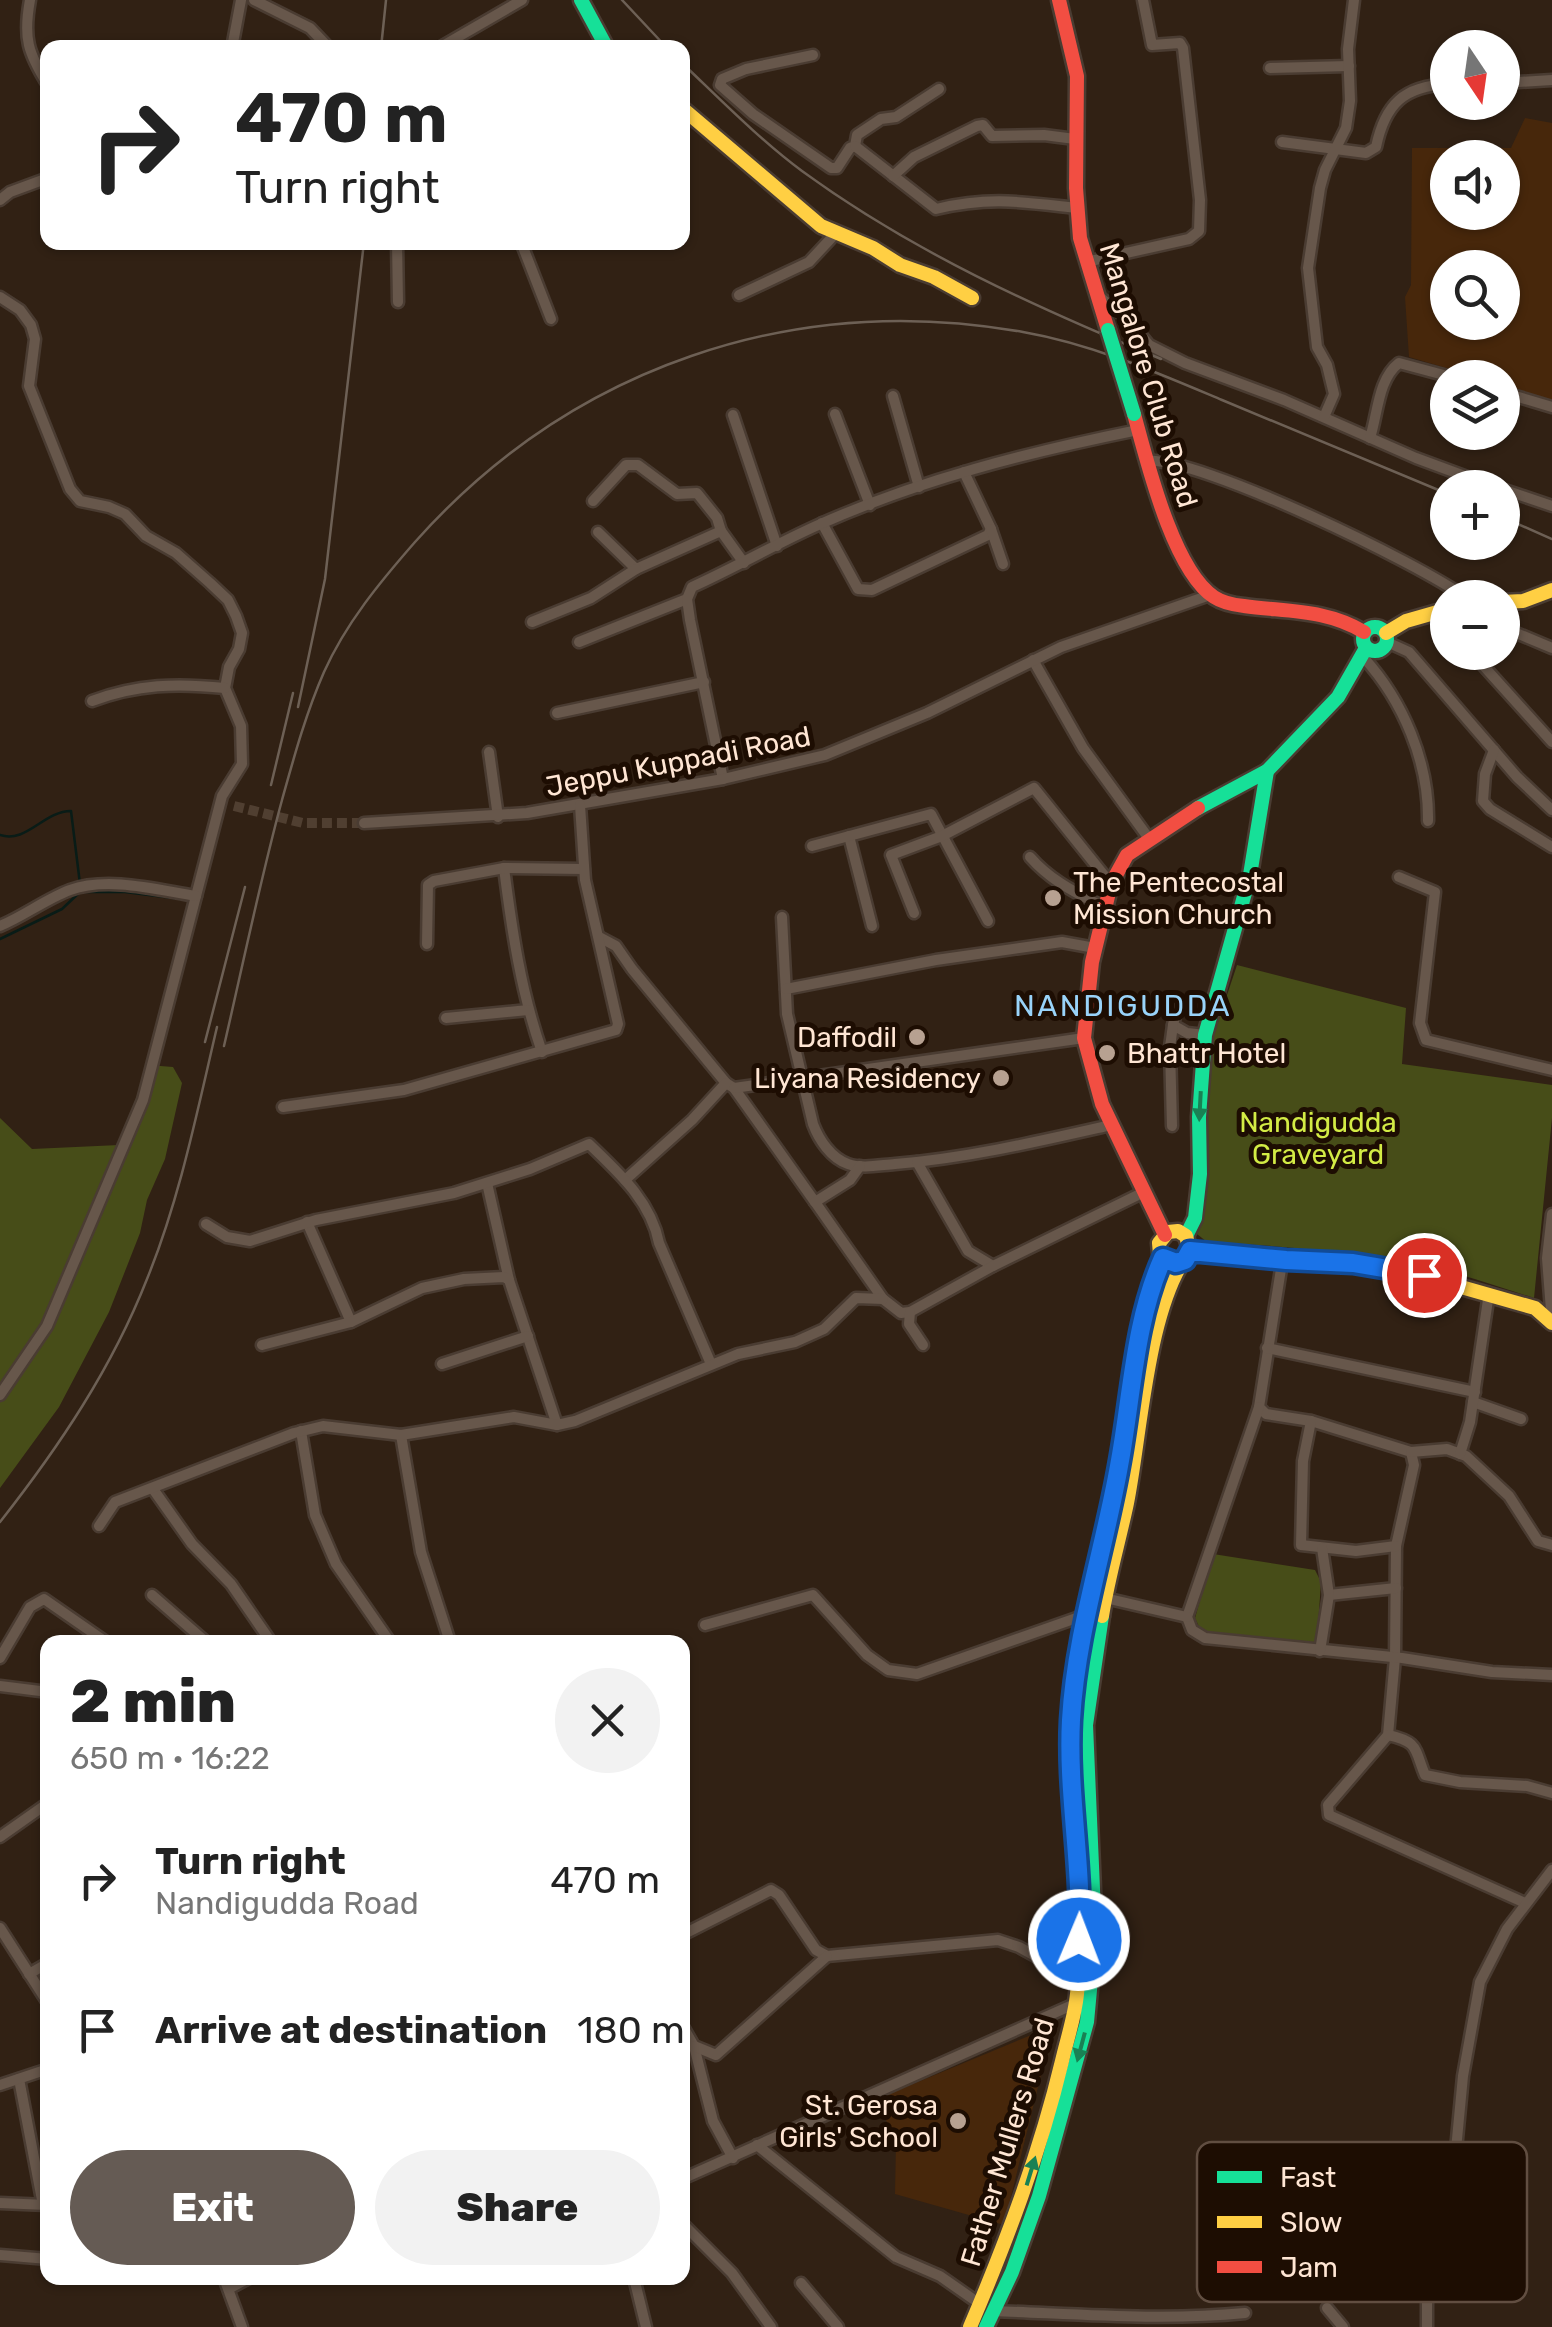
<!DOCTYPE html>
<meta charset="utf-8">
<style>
body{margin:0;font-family:Rubik,sans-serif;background:#f2f2f2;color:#222;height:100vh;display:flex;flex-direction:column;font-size:38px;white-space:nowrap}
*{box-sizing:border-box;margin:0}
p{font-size:32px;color:#767676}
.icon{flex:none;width:55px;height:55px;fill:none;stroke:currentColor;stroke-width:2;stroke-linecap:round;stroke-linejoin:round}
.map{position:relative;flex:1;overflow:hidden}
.panel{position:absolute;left:40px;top:1635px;width:650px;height:650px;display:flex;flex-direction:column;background:#fff;border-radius:20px;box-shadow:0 2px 8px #0004}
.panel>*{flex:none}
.hud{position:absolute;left:40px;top:40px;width:650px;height:210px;border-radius:20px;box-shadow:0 2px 8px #0004;background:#fff;color:#222;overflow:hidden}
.needle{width:65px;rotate:167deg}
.fabs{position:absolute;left:1430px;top:30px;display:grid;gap:20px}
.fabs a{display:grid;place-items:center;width:90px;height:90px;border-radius:50%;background:#fff;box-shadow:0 2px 8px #0004;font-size:50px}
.pin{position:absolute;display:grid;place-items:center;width:85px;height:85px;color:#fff;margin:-42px;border:5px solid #fff;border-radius:50%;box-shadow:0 2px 10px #0007}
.me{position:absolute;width:110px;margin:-55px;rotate:1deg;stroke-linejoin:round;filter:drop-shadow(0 0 8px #0008)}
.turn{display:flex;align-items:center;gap:35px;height:210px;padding:0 30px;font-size:45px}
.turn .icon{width:130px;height:130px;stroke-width:2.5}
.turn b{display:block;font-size:70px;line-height:85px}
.round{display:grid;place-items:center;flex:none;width:105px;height:105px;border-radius:52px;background:#f2f2f2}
.summary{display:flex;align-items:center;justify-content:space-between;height:170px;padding:0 30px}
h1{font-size:60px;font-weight:800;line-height:75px}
.primary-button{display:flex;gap:20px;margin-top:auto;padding:20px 30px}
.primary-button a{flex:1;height:115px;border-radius:60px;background:#655b54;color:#fff;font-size:40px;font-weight:800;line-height:115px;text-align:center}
.primary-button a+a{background:#f2f2f2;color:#222}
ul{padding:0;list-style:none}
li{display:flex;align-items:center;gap:30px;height:150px;padding:0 30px}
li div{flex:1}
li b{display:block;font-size:38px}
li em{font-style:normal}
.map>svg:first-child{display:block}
.built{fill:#47270b;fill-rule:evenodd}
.green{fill:#474d18}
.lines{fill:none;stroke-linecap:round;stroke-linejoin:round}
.stream{stroke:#091c17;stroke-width:2.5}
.street-tunnel{stroke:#503f31;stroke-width:10;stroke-dasharray:10 5;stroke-linecap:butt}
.street-casing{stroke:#4a3c32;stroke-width:15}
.fast-casing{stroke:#4a3c32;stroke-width:19}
.slow-casing{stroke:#4a3c32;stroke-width:19}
.jam-casing{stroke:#4a3c32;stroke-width:19}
.street{stroke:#67574b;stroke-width:10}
.fast{stroke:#16e098;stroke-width:14}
.slow{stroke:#ffcf43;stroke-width:14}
.jam{stroke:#f24e42;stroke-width:14}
.rail{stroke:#6d6055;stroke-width:2.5}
.fast-bridge-casing{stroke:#4a3c32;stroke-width:19;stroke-linecap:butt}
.fast-bridge{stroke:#16e098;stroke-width:14}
.oneway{fill:#198154}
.route-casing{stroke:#114b97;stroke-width:25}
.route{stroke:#1a73e8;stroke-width:18}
.poi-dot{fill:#b7a191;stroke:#1d0d02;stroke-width:4}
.labels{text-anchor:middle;stroke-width:10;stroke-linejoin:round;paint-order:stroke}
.street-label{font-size:28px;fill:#ffe6d4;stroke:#1d0d02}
.poi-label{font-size:28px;fill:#ffe6d4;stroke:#1d0d02;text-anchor:end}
.park-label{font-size:28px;fill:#d3eb45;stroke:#1d0d02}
.neighbourhood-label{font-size:30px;letter-spacing:2.5px;fill:#99d3f9;stroke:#1d0d02}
.key{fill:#1d0d02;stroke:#614e41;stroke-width:2.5}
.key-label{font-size:28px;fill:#ffe6d4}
</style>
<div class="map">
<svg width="1552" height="2327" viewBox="0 0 1552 2327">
<rect width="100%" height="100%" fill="#312114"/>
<g class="built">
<path d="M1525 118 1552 123V400L1503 385 1502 378 1477 377 1409 357 1405 297 1411 285 1412 148H1511ZM1448 158H1502V212H1448ZM1448 268H1502V322H1448Z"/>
<path d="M1053 2026 1004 2225 895 2194 896 2143 877 2099Z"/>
</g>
<g class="green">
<path d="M1237 965 1406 1008 1402 1064 1552 1085V1118L1534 1298C1505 1289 1475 1278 1445 1271 1367 1253 1287 1246 1207 1242L1197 1234 1207 1165 1205 1122 1210 1046Z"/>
<path d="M148 1065 173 1067 182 1083 165 1159 147 1200 140 1233 109 1312 59 1407 0 1488V1118L32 1149 119 1145Z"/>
<path d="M1213 1554 1315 1570 1321 1582 1317 1641 1306 1645 1202 1633 1195 1618Z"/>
</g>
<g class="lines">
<g class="stream">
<path d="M0 835C26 844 44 811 71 811L80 884"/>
<path d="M81 892H125L189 900"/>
<path d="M0 939 62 909 80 892"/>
</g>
<path class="street-tunnel" d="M234 806 303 823H364"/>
<defs>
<g id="street">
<path d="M30 0C23 38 28 53 48 85"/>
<path d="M254 0 310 28 329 48"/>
<path d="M232 48 241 0"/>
<path d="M439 48 522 0"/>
<path d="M813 55 746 69 722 79 720 85 753 114 831 168H837L850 148 855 146 857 135 881 119 896 117 939 89"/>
<path d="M1270 68 1349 66"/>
<path d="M1502 83 1552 80"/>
<path d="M1282 142 1366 153 1376 147C1385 104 1404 86 1448 84"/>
<path d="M855 146 936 209C990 196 1023 202 1077 208"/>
<path d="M893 176 914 157 977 126 983 125 992 136 1044 135 1075 139"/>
<path d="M0 200 10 192 48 178"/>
<path d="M397 242 398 302"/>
<path d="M521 242 551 319"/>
<path d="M1086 262 1189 239 1199 231 1200 200 1183 48 1180 43 1152 45 1143 0"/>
<path d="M739 295 809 262 836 233"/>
<path d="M1097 295 1127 318 1149 345 1185 363 1284 400 1416 458 1497 488"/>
<path d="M0 297 20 310 31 325 35 339 29 386 70 489 80 501 109 507 125 514 146 536 176 553 210 583 228 600 236 616 242 633 239 649 229 667 225 688 241 726 242 764 222 796 143 1100 47 1326 0 1395"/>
<path d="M1502 392 1552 407"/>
<path d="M893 396 919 487"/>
<path d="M835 414 870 505"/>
<path d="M733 415 777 546"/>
<path d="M1324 417 1334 394 1327 365 1317 347 1308 268 1320 188 1325 170 1346 128 1350 101 1348 49 1354 0"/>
<path d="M1370 438C1378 413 1378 379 1399 363L1455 378"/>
<path d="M1147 461C1197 456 1421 564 1466 598"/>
<path d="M1502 489 1552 506"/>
<path d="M593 501 626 465H638L677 494 697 493 717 518 721 531"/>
<path d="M822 523 858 589 872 590 988 535 991 529 964 472"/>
<path d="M991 529 1003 564"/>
<path d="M598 532 636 569 721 531 744 563"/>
<path d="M1435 612 1448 626"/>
<path d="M532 622 591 598 636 569"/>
<path d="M1502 627 1552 648"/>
<path d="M579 642 687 599"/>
<path d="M1387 642 1409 652 1517 777 1552 810"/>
<path d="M1471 652 1552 742"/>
<path d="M1364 658C1403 701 1429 762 1428 821"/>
<path d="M1033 660 1083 748 1150 840"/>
<path d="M92 701C137 684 177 683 225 688"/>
<path d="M557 713 704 682"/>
<path d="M1494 750 1485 774 1483 801 1490 809 1552 847"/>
<path d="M489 752 498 817"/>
<path d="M723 779 690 620 687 599 692 587C734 568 774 545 816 526 918 480 1029 452 1138 430"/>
<path d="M364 823 527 813 723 779 825 755 927 713 1061 647 1210 595"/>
<path d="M849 836 872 926"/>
<path d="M812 846 931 814 988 921"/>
<path d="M1030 857C1052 882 1077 893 1105 908"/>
<path d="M504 868C512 931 521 992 542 1052"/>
<path d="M1399 877 1435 892 1420 1023 1426 1040 1552 1070"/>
<path d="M914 913 891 855 942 836 1034 788 1111 884"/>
<path d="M782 917 787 1014 813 1124C819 1140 831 1158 848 1164 862 1169 880 1165 895 1164 968 1158 1040 1141 1111 1125"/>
<path d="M0 926C24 916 46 899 70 890 108 876 158 890 196 896"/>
<path d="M599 937 616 946 632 969 726 1083 734 1088 815 1202"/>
<path d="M427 944 428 885 434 881 504 868 584 869"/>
<path d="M786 989 936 960 1062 942 1095 948"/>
<path d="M1179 1000 1173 1025 1187 1033 1205 1035"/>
<path d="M446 1018 528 1010"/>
<path d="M734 1088 1084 1038"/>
<path d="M283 1107 404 1090 616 1030 618 1024 585 880 580 805"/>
<path d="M1172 1126 1170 1047 1173 1025"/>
<path d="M917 1162 968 1251 993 1266"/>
<path d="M860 1166 850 1180 815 1202 883 1299 901 1313 910 1312 993 1266 1144 1192"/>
<path d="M625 1180 692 1120 726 1083"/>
<path d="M487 1183 509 1280"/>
<path d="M307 1222 351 1322"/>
<path d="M206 1224 227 1237 250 1241 316 1220 454 1193 530 1169 589 1144C618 1172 651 1201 659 1243L711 1364"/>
<path d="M1286 1261 1281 1269 1259 1407 1266 1414 1311 1421 1411 1452 1414 1465 1396 1546 1395 1658 1388 1735 1328 1805 1329 1815 1525 1903"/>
<path d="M910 1312 909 1324 923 1345"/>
<path d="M1552 1323 1547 1258 1552 1214"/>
<path d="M262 1345 351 1322 422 1288 464 1279 504 1277 509 1280 557 1425"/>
<path d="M1267 1348 1475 1392"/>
<path d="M442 1364 528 1336"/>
<path d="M1473 1402 1521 1419"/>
<path d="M1259 1407 1187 1617 1192 1630 1205 1638 1402 1658 1492 1672 1552 1675"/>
<path d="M1311 1421 1303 1461 1301 1545 1356 1551 1396 1546"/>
<path d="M301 1431 315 1515 336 1564 390 1642"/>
<path d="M401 1435 421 1552 450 1642"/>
<path d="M1411 1452 1447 1449 1466 1456 1509 1496 1538 1541 1552 1545"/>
<path d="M1460 1454 1470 1422 1489 1293"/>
<path d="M153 1489 192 1544 231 1584 271 1642"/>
<path d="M99 1526 115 1502 294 1433 323 1426 401 1435 514 1417 557 1425 575 1421 738 1354 795 1342 824 1329 856 1298 883 1299"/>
<path d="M152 1595 206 1642"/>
<path d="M1329 1595 1396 1588"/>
<path d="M1105 1598 1187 1617"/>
<path d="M705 1625 813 1595 867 1655 888 1670 917 1674 1085 1615"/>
<path d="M1320 1651 1329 1595 1322 1548"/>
<path d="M0 1658 30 1607 44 1599 106 1642"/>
<path d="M0 1686 48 1692"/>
<path d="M1388 1735C1419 1742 1414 1748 1425 1775L1460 1782 1527 1786 1552 1793"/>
<path d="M0 1837 48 1803"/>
<path d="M0 1928 48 2003"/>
<path d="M682 1935 771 1890 779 1895 816 1950 827 1956 998 1940 1019 1947 1077 1979"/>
<path d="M29 1974 48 1963"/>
<path d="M682 2025 694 2046 713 2121 733 2158"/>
<path d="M694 2046 716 2055 827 1956"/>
<path d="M19 2079 43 2205"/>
<path d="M0 2085 48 2069"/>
<path d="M757 2145 896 2257 940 2276 980 2304"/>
<path d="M682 2179 1079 2002"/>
<path d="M0 2203 47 2205"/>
<path d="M682 2223 732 2273 771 2327"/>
<path d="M0 2255 48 2259"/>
<path d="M224 2278 242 2327"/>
<path d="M634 2278 646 2327"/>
<path d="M801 2283 838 2327"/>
<path d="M230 2288 249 2278"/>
<path d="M1327 2308 1343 2327"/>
<path d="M994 2311C1078 2314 1161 2321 1245 2313"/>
<path d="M1427 2327V2265L1455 2160 1463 2076 1480 1982 1507 1929 1552 1870"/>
</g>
<g id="fast">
<path d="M581 0 607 48"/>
<circle cx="1375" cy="639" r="12"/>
<path d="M1198 808 1267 771 1338 697 1366 648"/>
<path d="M1186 1236 1195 1218 1200 1174 1199 1117 1205 1035 1250 875 1267 771"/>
<path d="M986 2327 1012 2272 1039 2196 1087 2022 1095 1936 1086 1725 1102 1616"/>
</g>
<g id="slow">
<path d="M682 108 821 226 873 248 900 265 934 277 972 298"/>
<path d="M1502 602 1523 601 1552 590"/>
<path d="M1386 633 1406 621 1448 609"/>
<path d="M1190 1251 1398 1269 1535 1308 1552 1323"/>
<path d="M1102 1616C1108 1578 1119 1541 1127 1503 1141 1433 1147 1305 1190 1251L1186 1236 1178 1231 1168 1232 1159 1243 1160 1254 1171 1263 1181 1262"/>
<path d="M970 2327C1007 2240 1040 2153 1062 2061 1067 2039 1075 2016 1077 1994 1089 1890 1063 1786 1076 1682"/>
</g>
<g id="jam">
<path d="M1059 0 1077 76 1076 188 1080 238 1108 330"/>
<path d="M1134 414C1147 461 1173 570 1214 597 1223 603 1234 605 1244 606 1287 612 1326 609 1364 632"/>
<path d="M1165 1235 1102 1104 1084 1038 1092 962 1111 884 1127 855 1198 808"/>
<path d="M1076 1682C1084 1610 1104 1541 1119 1470 1133 1399 1138 1326 1163 1258"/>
</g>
</defs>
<use href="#street" class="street-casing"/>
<use href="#fast" class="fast-casing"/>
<use href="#slow" class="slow-casing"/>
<use href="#jam" class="jam-casing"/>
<use href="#street" class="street"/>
<use href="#fast" class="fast"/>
<use href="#slow" class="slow"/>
<use href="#jam" class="jam"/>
<g class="rail">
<path d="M622 0 667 48"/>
<path d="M381 48 386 0"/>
<path d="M682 63C721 100 759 139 802 171 913 252 1035 307 1161 359"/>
<path d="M1502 517 1552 539"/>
<path d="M298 707 325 579 364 242"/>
<path d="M271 785 293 693"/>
<path d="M205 1042 245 887"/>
<path d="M224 1046C243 964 260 881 282 800 294 757 306 713 324 672 346 623 380 582 415 542 571 367 793 291 1023 332 1092 344 1158 373 1222 400 1297 431 1372 463 1448 494"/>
<path d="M0 1522C59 1447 112 1368 147 1279 180 1198 197 1112 217 1027"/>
</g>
<defs>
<path id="fast-bridge" d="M1108 330 1134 414"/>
</defs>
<use href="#fast-bridge" class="fast-bridge-casing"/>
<use href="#fast-bridge" class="fast-bridge"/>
</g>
<defs><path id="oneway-solid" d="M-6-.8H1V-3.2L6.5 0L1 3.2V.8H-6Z" transform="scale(2.5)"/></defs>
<g class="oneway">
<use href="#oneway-solid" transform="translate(1200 1106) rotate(93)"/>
<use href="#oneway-solid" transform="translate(1081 2047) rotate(105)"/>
<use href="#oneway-solid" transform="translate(1031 2171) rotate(-73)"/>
</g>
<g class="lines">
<defs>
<path id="route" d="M1079 1940C1083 1866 1067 1793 1071 1720 1076 1633 1104 1551 1119 1466 1132 1398 1134 1322 1163 1258L1176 1263 1185 1260 1190 1251 1201 1252 1286 1260 1353 1263 1424 1275"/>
</defs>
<use href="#route" class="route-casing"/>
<use href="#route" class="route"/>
</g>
<g class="poi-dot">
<circle cx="1053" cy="898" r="10"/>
<circle cx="917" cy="1037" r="10"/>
<circle cx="1107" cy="1053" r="10"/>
<circle cx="1001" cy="1078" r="10"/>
<circle cx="958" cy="2121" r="10"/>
</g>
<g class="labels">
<g class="street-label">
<text transform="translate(1149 375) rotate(73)" y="10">Mangalore Club Road</text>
<text transform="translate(678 761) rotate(-11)" y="10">Jeppu Kuppadi Road</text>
<text transform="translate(1007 2142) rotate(-73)" y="10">Father Mullers Road</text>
</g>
<g class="poi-label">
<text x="1073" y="892" text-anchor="start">The Pentecostal<tspan x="1073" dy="32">Mission Church</tspan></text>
<text x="897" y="1047">Daffodil</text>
<text x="1127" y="1063" text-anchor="start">Bhattr Hotel</text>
<text x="981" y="1088">Liyana Residency</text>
<text x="938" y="2115">St. Gerosa<tspan x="938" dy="32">Girls' School</tspan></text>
</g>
<g class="park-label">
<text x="1318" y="1132">Nandigudda<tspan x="1318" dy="32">Graveyard</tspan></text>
</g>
<g class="neighbourhood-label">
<text x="1123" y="1016">NANDIGUDDA</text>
</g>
</g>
<rect x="1197" y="2142" width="330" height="160" rx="15" class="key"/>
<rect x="1217" y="2171" width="45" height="12" fill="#16e098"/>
<rect x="1217" y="2216" width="45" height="12" fill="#ffcf43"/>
<rect x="1217" y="2261" width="45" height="12" fill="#f24e42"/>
<g class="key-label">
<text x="1280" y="2187">Fast</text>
<text x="1280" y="2232">Slow</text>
<text x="1280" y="2277">Jam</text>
</g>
</svg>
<div class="fabs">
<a><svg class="needle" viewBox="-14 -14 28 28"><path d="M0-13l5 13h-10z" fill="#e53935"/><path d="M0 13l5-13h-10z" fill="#767676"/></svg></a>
<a><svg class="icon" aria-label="sound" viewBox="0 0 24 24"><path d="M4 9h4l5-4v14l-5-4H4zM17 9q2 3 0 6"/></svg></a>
<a><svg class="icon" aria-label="search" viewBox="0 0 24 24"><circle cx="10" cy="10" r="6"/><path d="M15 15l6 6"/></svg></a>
<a><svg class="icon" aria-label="layers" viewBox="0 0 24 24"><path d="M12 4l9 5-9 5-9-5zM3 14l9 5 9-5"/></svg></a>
<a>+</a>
<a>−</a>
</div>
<div class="pin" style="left:1424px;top:1275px;background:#d93025"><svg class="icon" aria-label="arrive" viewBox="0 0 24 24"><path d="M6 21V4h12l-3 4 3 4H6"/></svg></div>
<svg class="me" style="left:1079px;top:1940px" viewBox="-20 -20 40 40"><circle r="17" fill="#1a73e8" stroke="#fff" stroke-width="3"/><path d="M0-11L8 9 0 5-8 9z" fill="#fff"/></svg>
<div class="hud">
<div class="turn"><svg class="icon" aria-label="right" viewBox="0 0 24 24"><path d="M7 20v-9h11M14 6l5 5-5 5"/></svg><div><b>470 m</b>Turn right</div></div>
</div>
<section class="panel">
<div class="summary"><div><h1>2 min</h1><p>650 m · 16:22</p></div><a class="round"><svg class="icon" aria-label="close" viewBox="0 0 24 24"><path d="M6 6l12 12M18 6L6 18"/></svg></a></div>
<ul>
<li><svg class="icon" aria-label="right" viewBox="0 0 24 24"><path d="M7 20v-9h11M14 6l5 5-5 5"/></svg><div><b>Turn right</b><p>Nandigudda Road</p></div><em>470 m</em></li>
<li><svg class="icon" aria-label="arrive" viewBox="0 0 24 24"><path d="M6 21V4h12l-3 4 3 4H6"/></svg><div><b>Arrive at destination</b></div><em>180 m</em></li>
</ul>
<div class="primary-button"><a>Exit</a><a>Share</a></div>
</section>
</div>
